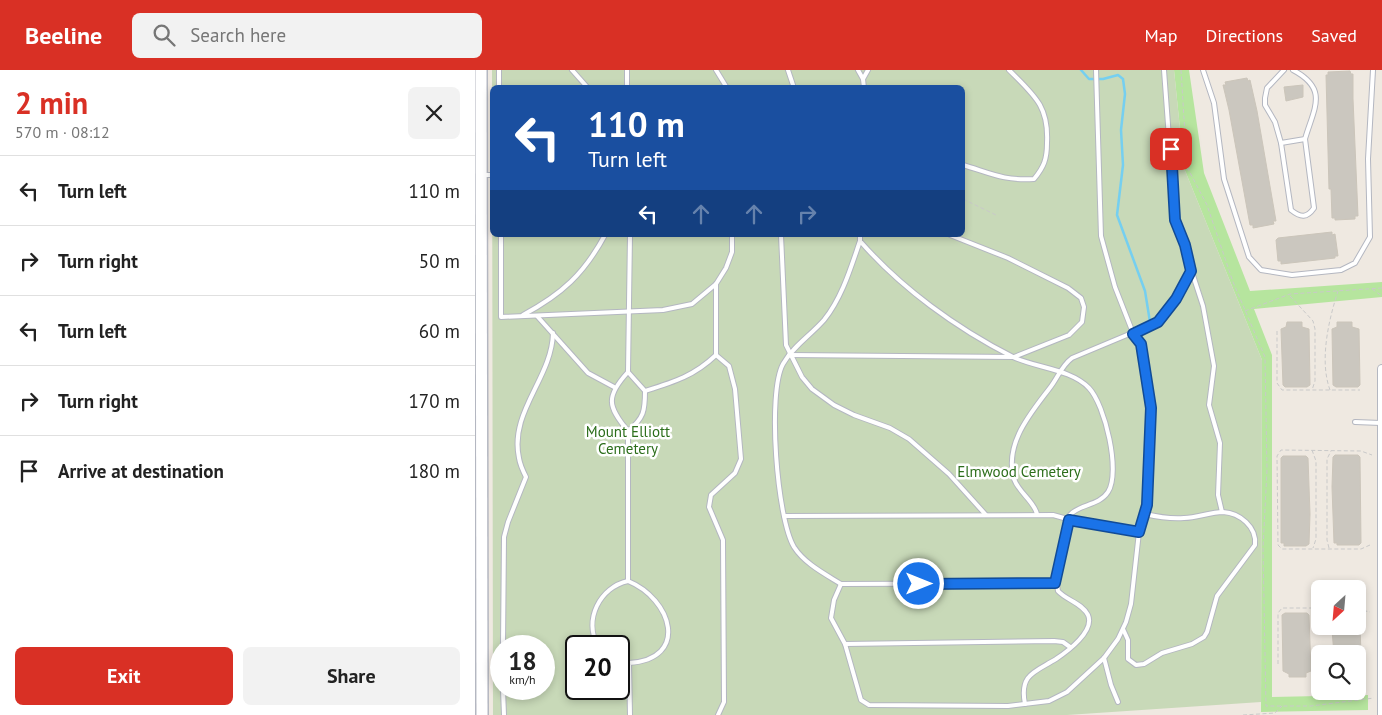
<!DOCTYPE html>
<meta charset="utf-8">
<style>
body{margin:0;font-family:"PT Sans",sans-serif;background:#f2f2f2;color:#222;height:100vh;display:flex;flex-direction:column;font-size:19px;white-space:nowrap}
*{box-sizing:border-box;margin:0}
p{font-size:16px;color:#767676}
.icon{flex:none;width:28px;height:28px;fill:none;stroke:currentColor;stroke-width:2;stroke-linecap:round;stroke-linejoin:round}
.map{position:relative;flex:1;overflow:hidden}
.details{display:flex;flex-direction:column;background:#fff;width:475px}
.details>*{flex:none}
.hud{position:absolute;left:15px;top:15px;width:475px;height:152px;border-radius:8px;box-shadow:0 2px 8px #0003;background:#1a4fa0;color:#fff;overflow:hidden}
.needle{width:32px;rotate:206deg}
.tools{position:absolute;left:836px;top:510px;display:grid;gap:10px}
.tools a{display:grid;place-items:center;width:55px;height:55px;border-radius:8px;background:#fff;box-shadow:0 2px 8px #0003;font-size:25px}
.speed{position:absolute;left:15px;top:565px;display:flex;gap:10px;font-size:25px;font-weight:700;text-align:center}
.speed>*{display:grid;place-content:center;width:65px;height:65px;border-radius:50%;background:#fff;box-shadow:0 2px 8px #0003;line-height:1}
.speed small{font-size:12px;font-weight:400}
.speed .limit{border:2px solid #111;border-radius:8px;background:#fff;color:#111}
.pin{position:absolute;display:grid;place-items:center;width:42px;height:42px;color:#fff;margin:-21px;border-radius:10px;box-shadow:0 2px 8px #0006}
.me{position:absolute;width:55px;margin:-28px;rotate:90deg;stroke-linejoin:round;filter:drop-shadow(0 0 4px #0008)}
.turn{display:flex;align-items:center;gap:18px;height:105px;padding:0 15px;font-size:22px}
.turn .icon{width:65px;height:65px;stroke-width:2.5}
.turn b{display:block;font-size:35px;line-height:42px}
.lanes{display:flex;align-items:center;height:48px;padding:0 15px;background:#0003;justify-content:center;gap:25px;direction:ltr}
.lanes .off{opacity:.35}
.round{display:grid;place-items:center;flex:none;width:52px;height:52px;border-radius:8px;background:#f2f2f2}
.overview{display:flex;align-items:center;justify-content:space-between;height:85px;padding:0 15px}
h1{font-size:30px;font-weight:700;line-height:38px;color:#d93025}
.cta{display:flex;gap:10px;margin-top:auto;padding:10px 15px}
.cta a{flex:1;height:58px;border-radius:8px;background:#d93025;color:#fff;font-size:20px;font-weight:700;line-height:58px;text-align:center}
.cta a+a{background:#f2f2f2;color:#222}
ul{padding:0;list-style:none}
li{display:flex;align-items:center;gap:15px;height:70px;padding:0 15px;border-top:1px solid #e0e0e0}
li div{flex:1}
li b{display:block;font-size:19px}
li em{font-style:normal}
header{display:flex;align-items:center;gap:30px;box-sizing:border-box;height:70px;padding:0 25px;background:#d93025;color:#fff}
header strong{font-size:24px}
nav{display:flex;gap:28px;margin-inline-start:auto;font-size:18px}
.search{width:350px;height:45px;background:#f2f2f2;display:flex;align-items:center;gap:12px;box-sizing:border-box;padding:0 18px;border-radius:8px;color:#767676;font-size:19px}
main{display:flex;flex:1;min-height:0}
.map>svg:first-child{display:block}
.green{fill:#b6e59e}
.cemetery{fill:#c8d9b8;fill-rule:evenodd}
.lines{fill:none;stroke-linecap:round;stroke-linejoin:round}
.stream{stroke:#75cff0;stroke-width:2.5}
.building{fill:#cbc7bf;stroke:#cbc5ba}
.lane-casing{stroke:#b4b7c1;stroke-width:6}
.street-casing{stroke:#b4b7c1;stroke-width:10}
.secondary-casing{stroke:#b4b7c1;stroke-width:14}
.path{stroke:#c9c9c9;stroke-width:1;stroke-dasharray:4 2.5;stroke-linecap:butt}
.lane{stroke:#fff;stroke-width:4}
.street{stroke:#fff;stroke-width:8}
.secondary{stroke:#fff;stroke-width:11}
.route-casing{stroke:#114b97;stroke-width:12}
.route{stroke:#1a73e8;stroke-width:9}
.labels{text-anchor:middle;stroke-width:5;stroke-linejoin:round;paint-order:stroke}
.park-label{font-size:15px;fill:#2c6e1b;stroke:#fff}
</style>
<header>
<strong>Beeline</strong>
<div class="search"><svg class="icon" aria-label="search" viewBox="0 0 24 24"><circle cx="10" cy="10" r="6"/><path d="M15 15l6 6"/></svg>Search here</div>
<nav><a>Map</a><a>Directions</a><a>Saved</a></nav>
</header>
<main>
<section class="details">
<div class="overview"><div><h1>2 min</h1><p>570 m · 08:12</p></div><a class="round"><svg class="icon" aria-label="close" viewBox="0 0 24 24"><path d="M6 6l12 12M18 6L6 18"/></svg></a></div>
<ul>
<li><svg class="icon" aria-label="left" viewBox="0 0 24 24"><path d="M17 20v-9H6M10 6l-5 5 5 5"/></svg><div><b>Turn left</b></div><em>110 m</em></li>
<li><svg class="icon" aria-label="right" viewBox="0 0 24 24"><path d="M7 20v-9h11M14 6l5 5-5 5"/></svg><div><b>Turn right</b></div><em>50 m</em></li>
<li><svg class="icon" aria-label="left" viewBox="0 0 24 24"><path d="M17 20v-9H6M10 6l-5 5 5 5"/></svg><div><b>Turn left</b></div><em>60 m</em></li>
<li><svg class="icon" aria-label="right" viewBox="0 0 24 24"><path d="M7 20v-9h11M14 6l5 5-5 5"/></svg><div><b>Turn right</b></div><em>170 m</em></li>
<li><svg class="icon" aria-label="arrive" viewBox="0 0 24 24"><path d="M6 21V4h12l-3 4 3 4H6"/></svg><div><b>Arrive at destination</b></div><em>180 m</em></li>
</ul>
<div class="cta"><a>Exit</a><a>Share</a></div>
</section>
<div class="map">
<svg width="907" height="645" viewBox="0 0 907 645">
<rect width="100%" height="100%" fill="#efe9e1"/>
<path class="green" d="M699 0H714L729 103 775 221 907 212V227L779 239 797 285V627L893 625V640L786 642 787 290 709 98Z"/>
<path class="cemetery" d="M17 0H699L709 98 787 290 786 632 592 645H18ZM18 18H488V165H18ZM26 576H69V619H26ZM101 576H144V619H101Z"/>
<g class="lines">
<path class="stream" d="M606 0 614 9H628L643 5 648 9 650 24 646 60 648 95 642 145 670 221 675 252"/>
</g>
<g class="building">
<path d="M875 1 876 4H878V29L883 146H880V149L860 150V148H857L856 119H854L851 5H853V2Z"/>
<path d="M772 8 773 11 775 10 782 41 801 151H798L799 154 778 158V155H775L754 40 748 15H751L750 12Z"/>
<path d="M828 15V27L811 31 809 17Z"/>
<path d="M857 162V165L860 164 863 186H860V188L806 194V191H803L801 170 803 168Z"/>
<path d="M812 252H827V257L834 259 835 315 832 317H810L808 315 806 259 811 257Z"/>
<path d="M862 252H877V257L884 259 885 315 883 317H861L858 315 857 259 862 257Z"/>
<path d="M860 385H883L885 387 886 473 884 475H862V473H859L857 417 858 387Z"/>
<path d="M808 386H831L833 388 835 444 834 474 831 476H809V473H806V388Z"/>
<path d="M810 543H832L834 545 836 601 831 603V607H814V604L808 601 807 545Z"/>
<path d="M860 556H885L886 584H859L857 560 860 561Z"/>
</g>
<g class="lines">
<defs>
<g id="lane">
<path d="M24 0V18"/>
<path d="M97 0 113 18"/>
<path d="M152 0V18"/>
<path d="M241 0 252 18"/>
<path d="M313 0 319 18"/>
<path d="M383 0 388 9"/>
<path d="M689 0 700 150 728 236 739 296 734 335 745 373 743 425 747 442"/>
<path d="M728 0 739 33 749 109 774 187 786 200 817 205 866 200 880 193 895 167 893 89 898 0"/>
<path d="M809 0 792 18 790 28V35L800 52 806 73 816 140C826 148 832 148 839 138L830 69"/>
<path d="M389 18 388 9 393 0"/>
<path d="M806 73 830 69C839 38 854 19 818 0"/>
<path d="M488 95C515 103 529 111 559 109 569 97 572 89 572 73 574 36 559 25 534 0"/>
<path d="M8 105H18"/>
<path d="M26 165V247L188 240 217 234 241 214 251 198 257 182V165"/>
<path d="M155 165 153 302 170 321C170 341 169 348 153 361V511C197 529 215 589 154 593L155 645"/>
<path d="M306 165 311 275 327 307 337 319 359 335 379 345 415 358 434 369 474 404 511 445"/>
<path d="M385 165V171C426 218 481 258 538 287 561 298 596 299 614 318 630 335 646 402 633 422 624 436 604 434 595 445L581 509 583 521C591 530 607 533 613 545 620 561 593 581 581 589 560 602 544 604 550 634"/>
<path d="M385 171C376 197 367 228 349 250 336 265 318 276 308 294 292 323 302 449 319 477 330 494 350 504 366 514L580 513"/>
<path d="M241 214V285L254 296 260 319 266 389 260 403 236 425 234 437 248 470 249 632 243 645"/>
<path d="M48 245C87 224 109 204 130 165"/>
<path d="M62 246 113 303 139 317"/>
<path d="M314 285 539 287 594 265 607 252 609 237 606 228 593 218 533 188 475 165"/>
<path d="M153 302C131 326 132 336 153 361"/>
<path d="M170 321C199 312 219 306 241 285"/>
<path d="M880 352 906 353"/>
<path d="M562 444C559 431 544 423 539 409 529 374 555 344 574 319 583 308 586 296 597 288L683 252 701 229 716 201"/>
<path d="M309 446 578 445 614 455 664 462"/>
<path d="M366 514 359 530 356 548 370 574 386 630 394 635 533 636 574 631 592 622 629 588 643 569 651 552 656 534 664 462 672 435 676 338 666 273 658 263 640 217 626 166 621 0"/>
<path d="M648 559 653 570V589L661 595 669 594 687 583 717 574 729 567 732 562 742 526 780 475C782 457 765 443 748 442 735 442 722 448 709 448 696 449 683 447 670 444"/>
<path d="M370 574 579 571 588 572 595 577"/>
<path d="M28 576 29 467 33 452 51 407C48 401 45 395 44 388 34 342 77 308 78 263"/>
<path d="M123 576C108 550 125 517 153 511"/>
<path d="M629 588 636 615 643 632"/>
<path d="M144 592 154 593"/>
<path d="M28 619 29 645"/>
</g>
<path id="street" d="M907 645V299"/>
<path id="secondary" d="M6 0 7 645"/>
</defs>
<use href="#lane" class="lane-casing"/>
<use href="#street" class="street-casing"/>
<use href="#secondary" class="secondary-casing"/>
<g class="path">
<path d="M706 0 712 97 732 135 758 212 790 287 792 400 788 478 791 636H836L899 628"/>
<path d="M488 129 521 145"/>
<path d="M897 219 907 226"/>
<path d="M815 226 838 251 840 259V311L837 320"/>
<path d="M770 241 815 224 907 218"/>
<path d="M802 261V313L807 320H885"/>
<path d="M855 320C844 290 854 249 863 221"/>
<path d="M837 380 841 391V469L838 478"/>
<path d="M895 475 886 479H807L803 475 802 386 806 380 886 381 897 385"/>
<path d="M854 478 852 470V389L856 381"/>
<path d="M882 539 895 542"/>
<path d="M803 594V543L807 538H845"/>
<path d="M768 645 800 643 807 636"/>
</g>
<use href="#lane" class="lane"/>
<use href="#street" class="street"/>
<use href="#secondary" class="secondary"/>
</g>
<g class="lines">
<defs>
<path id="route" d="M444 514 580 513 594 450 664 462 672 435 676 338 666 274 658 264 683 252 701 229 716 201 710 175 700 150 696 79"/>
</defs>
<use href="#route" class="route-casing"/>
<use href="#route" class="route"/>
</g>
<g class="labels">
<g class="park-label">
<text x="153" y="367">Mount Elliott<tspan x="153" dy="17">Cemetery</tspan></text>
<text x="544" y="407">Elmwood Cemetery</text>
</g>
</g>
</svg>
<div class="tools">
<a><svg class="needle" viewBox="-14 -14 28 28"><path d="M0-13l5 13h-10z" fill="#e53935"/><path d="M0 13l5-13h-10z" fill="#767676"/></svg></a>
<a><svg class="icon" aria-label="search" viewBox="0 0 24 24"><circle cx="10" cy="10" r="6"/><path d="M15 15l6 6"/></svg></a>
</div>
<div class="speed"><div>18<small>km/h</small></div><div class="limit">20</div></div>
<div class="pin" style="left:696px;top:79px;background:#d93025"><svg class="icon" aria-label="arrive" viewBox="0 0 24 24"><path d="M6 21V4h12l-3 4 3 4H6"/></svg></div>
<svg class="me" style="left:444px;top:514px" viewBox="-20 -20 40 40"><circle r="17" fill="#1a73e8" stroke="#fff" stroke-width="3"/><path d="M0-11L8 9 0 5-8 9z" fill="#fff"/></svg>
<div class="hud">
<div class="turn"><svg class="icon" aria-label="left" viewBox="0 0 24 24"><path d="M17 20v-9H6M10 6l-5 5 5 5"/></svg><div><b>110 m</b>Turn left</div></div>
<div class="lanes"><svg class="icon" aria-label="left" viewBox="0 0 24 24"><path d="M17 20v-9H6M10 6l-5 5 5 5"/></svg><svg class="icon off" aria-label="ahead" viewBox="0 0 24 24"><path d="M12 20V5M6 11l6-6 6 6"/></svg><svg class="icon off" aria-label="ahead" viewBox="0 0 24 24"><path d="M12 20V5M6 11l6-6 6 6"/></svg><svg class="icon off" aria-label="right" viewBox="0 0 24 24"><path d="M7 20v-9h11M14 6l5 5-5 5"/></svg></div>
</div>
</div>
</main>
